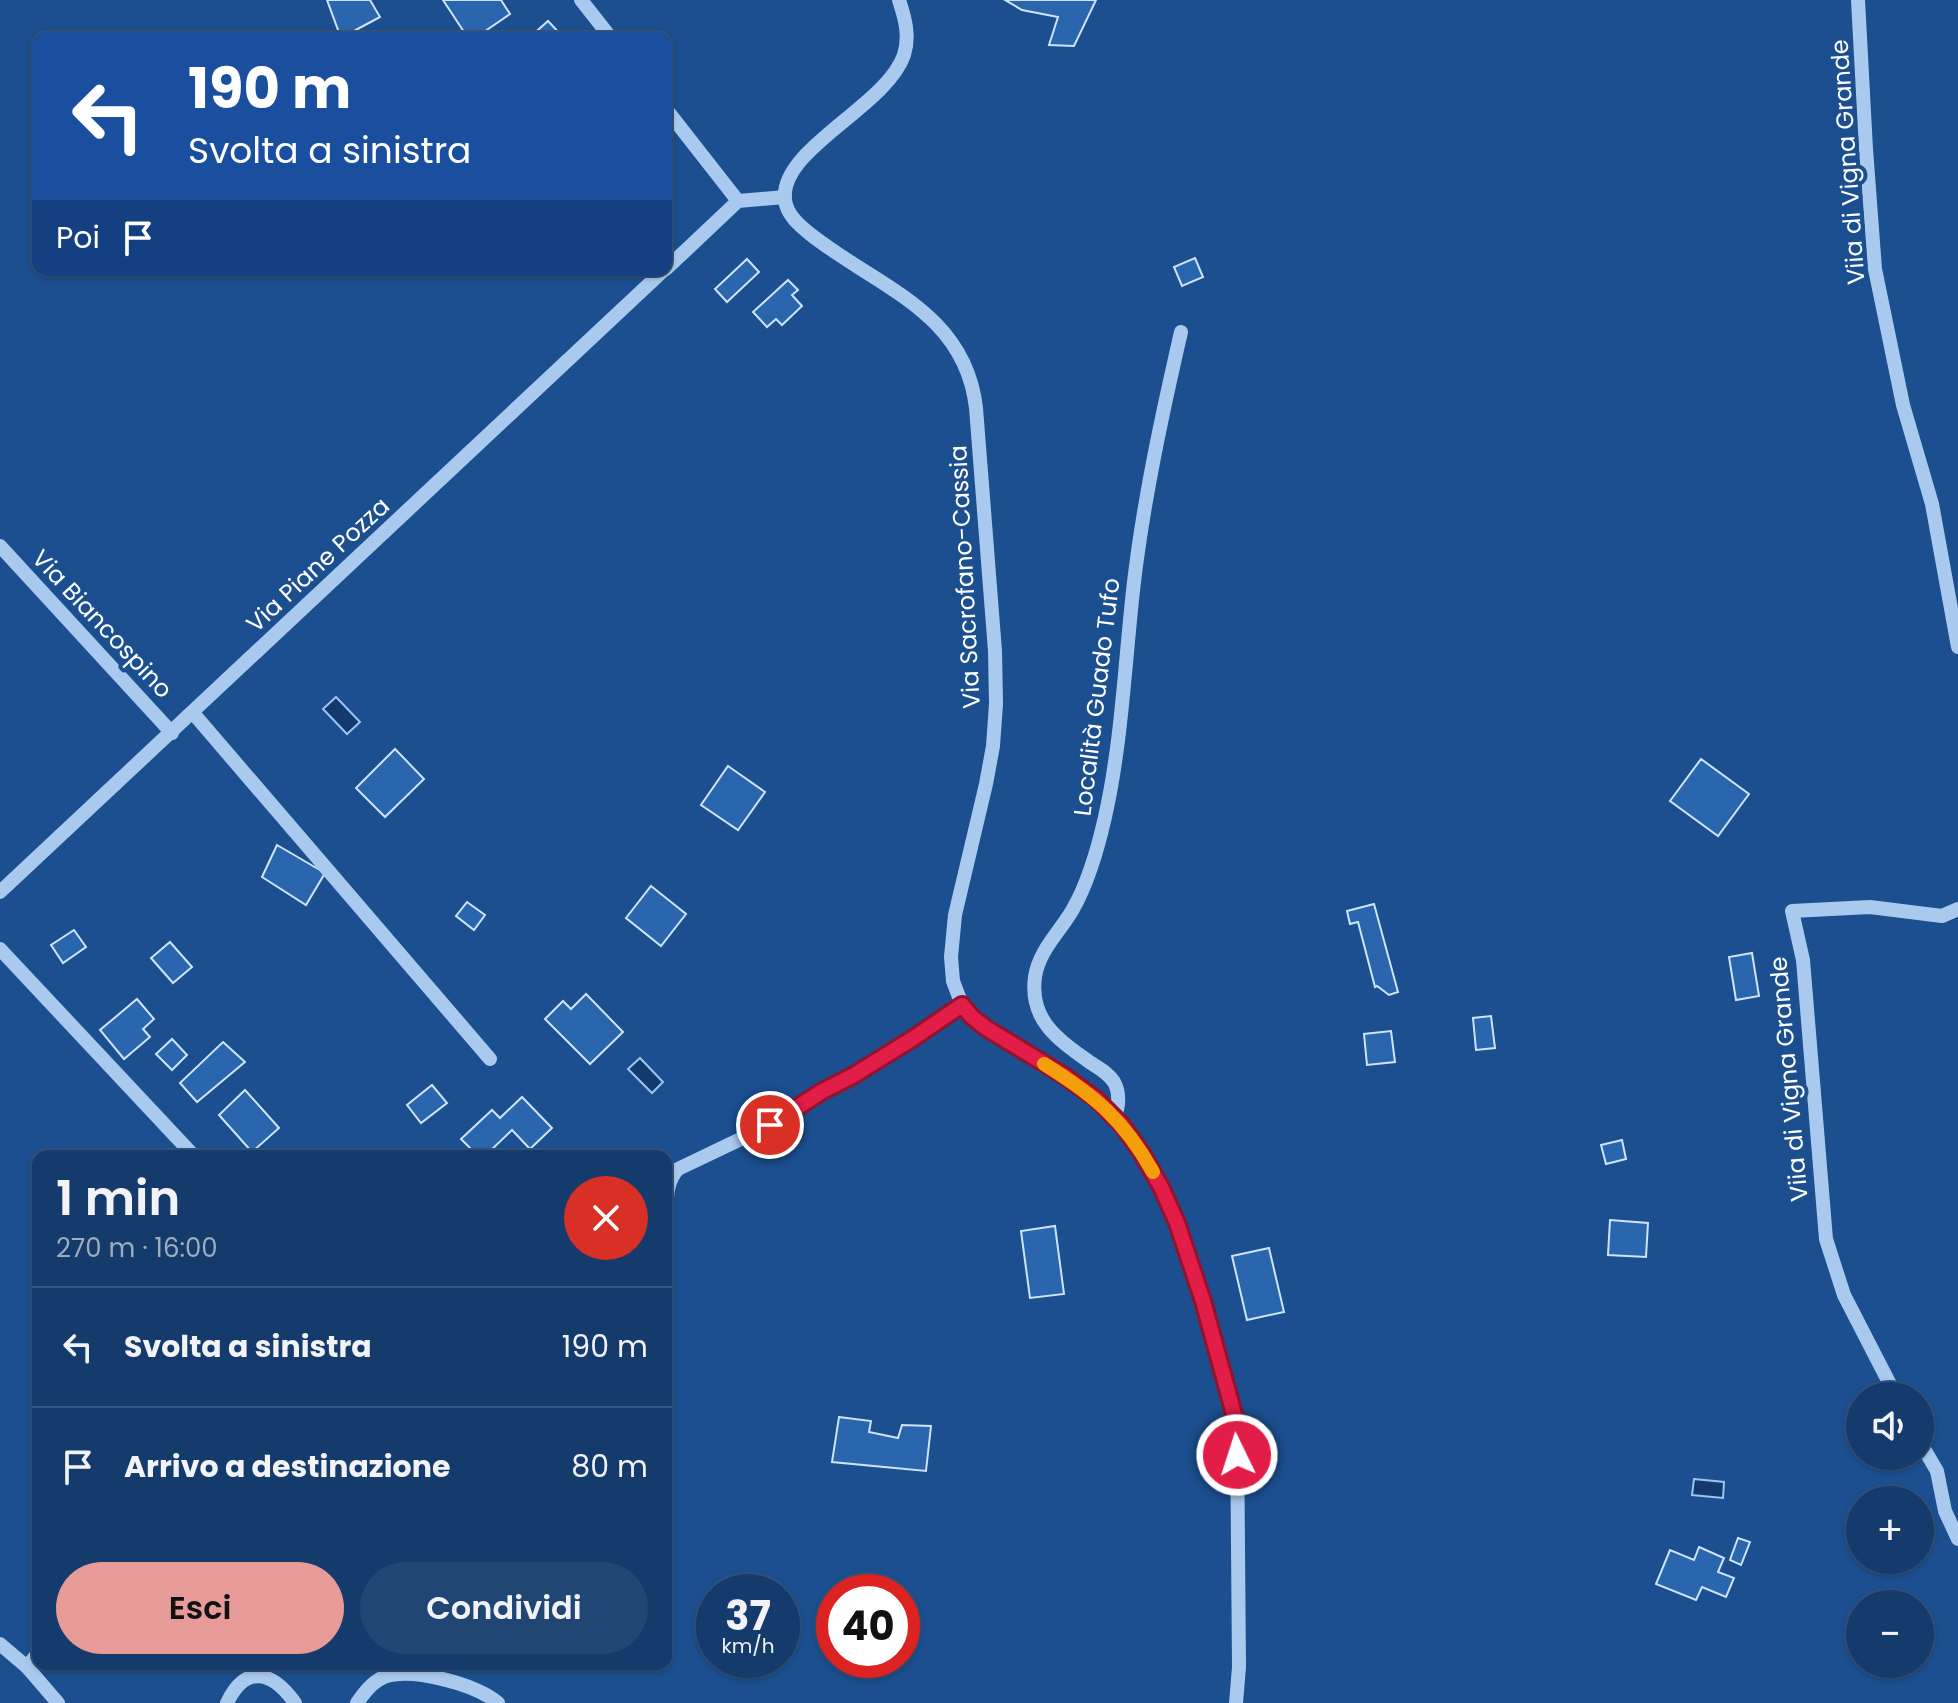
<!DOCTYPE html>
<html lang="it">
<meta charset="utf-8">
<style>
body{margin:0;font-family:Poppins,sans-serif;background:#214673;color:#f1f3f6;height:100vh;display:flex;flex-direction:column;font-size:30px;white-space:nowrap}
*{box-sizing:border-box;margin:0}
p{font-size:26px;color:#9dadc1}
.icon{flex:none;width:44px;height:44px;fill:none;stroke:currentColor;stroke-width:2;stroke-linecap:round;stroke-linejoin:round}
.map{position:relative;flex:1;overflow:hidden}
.details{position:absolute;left:32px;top:1150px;width:640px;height:520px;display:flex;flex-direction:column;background:#143b6b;border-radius:16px;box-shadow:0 2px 6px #0004,0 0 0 2px #33557e}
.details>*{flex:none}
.guide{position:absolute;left:32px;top:32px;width:640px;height:244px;border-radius:16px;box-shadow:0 2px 6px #0004,0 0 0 2px #33557e;background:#1a4fa0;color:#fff;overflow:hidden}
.tools{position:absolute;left:1846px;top:1382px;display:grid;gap:16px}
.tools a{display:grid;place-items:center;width:88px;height:88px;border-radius:50%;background:#143b6b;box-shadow:0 2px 6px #0004,0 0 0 2px #33557e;font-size:40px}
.speed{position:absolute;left:696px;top:1574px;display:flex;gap:16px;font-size:40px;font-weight:700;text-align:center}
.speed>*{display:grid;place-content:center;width:104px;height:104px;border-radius:50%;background:#143b6b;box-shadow:0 2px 6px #0004,0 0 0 2px #33557e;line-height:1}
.speed small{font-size:20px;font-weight:400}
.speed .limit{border:12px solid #d22;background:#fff;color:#111}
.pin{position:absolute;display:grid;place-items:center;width:68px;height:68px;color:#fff;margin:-34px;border:4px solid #fff;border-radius:50%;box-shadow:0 2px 8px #0007}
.me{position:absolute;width:88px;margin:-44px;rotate:356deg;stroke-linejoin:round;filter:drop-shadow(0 0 6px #0008)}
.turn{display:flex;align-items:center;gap:28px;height:168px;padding:0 24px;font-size:36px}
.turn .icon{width:104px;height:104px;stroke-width:2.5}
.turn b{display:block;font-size:56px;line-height:68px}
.then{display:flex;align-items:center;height:76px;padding:0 24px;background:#0003;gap:16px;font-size:30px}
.round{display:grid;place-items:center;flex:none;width:84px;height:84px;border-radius:42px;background:#214673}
.head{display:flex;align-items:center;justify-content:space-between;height:136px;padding:0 24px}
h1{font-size:48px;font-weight:600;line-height:60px}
.cta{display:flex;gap:16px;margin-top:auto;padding:16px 24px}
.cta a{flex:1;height:92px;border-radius:48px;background:#e69b98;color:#111;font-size:32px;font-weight:600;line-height:92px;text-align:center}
.cta a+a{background:#214673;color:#f1f3f6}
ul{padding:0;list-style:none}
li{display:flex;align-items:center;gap:24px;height:120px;padding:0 24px;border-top:2px solid #33557e}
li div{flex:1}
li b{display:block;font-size:30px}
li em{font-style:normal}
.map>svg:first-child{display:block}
.water{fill:#123a6d;stroke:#9cc4f0;stroke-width:2}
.building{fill:#2a66ad;stroke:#cfe3fa;stroke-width:2}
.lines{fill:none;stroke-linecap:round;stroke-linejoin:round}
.minor{stroke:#a9c9ee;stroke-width:14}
.route-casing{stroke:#92132f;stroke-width:20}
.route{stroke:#e11d48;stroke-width:14}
.slow{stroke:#f59e0b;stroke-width:14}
.labels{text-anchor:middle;stroke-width:8;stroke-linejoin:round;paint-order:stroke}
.street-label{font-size:24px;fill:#fff;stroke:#1b4f8f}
</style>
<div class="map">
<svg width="1958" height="1703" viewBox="0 0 1958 1703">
<rect width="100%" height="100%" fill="#1b4f8f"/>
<g class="water">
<path d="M336 697 360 722 347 734 323 709Z"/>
<path d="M640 1058 663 1082 652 1093 628 1069Z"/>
<path d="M1694 1479 1724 1482 1723 1498 1692 1495Z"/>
</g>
<g class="building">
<path d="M327 0H370L380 17 341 38Z"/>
<path d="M443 0H501L510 14 475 38H468Z"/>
<path d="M1005 0H1096L1074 46 1049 45 1058 17 1022 10Z"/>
<path d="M548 21 564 38H529Z"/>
<path d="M1195 258 1203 277 1182 286 1174 267Z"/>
<path d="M747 259 759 272 727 302 715 289Z"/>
<path d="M788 280 798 290 792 295 802 306 782 325 776 319 767 327 753 312Z"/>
<path d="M395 749 424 779 385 817 356 788Z"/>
<path d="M1701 759 1749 794 1718 836 1670 801Z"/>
<path d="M728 766 765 792 738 830 701 805Z"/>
<path d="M277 845 325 873 306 905 262 877Z"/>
<path d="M651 886 686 914 661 946 626 918Z"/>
<path d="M467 902 485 915 474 930 456 916Z"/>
<path d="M1374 904 1398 992 1389 995 1377 986 1375 987 1358 922 1350 924 1347 911Z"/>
<path d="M74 930 86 947 63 963 51 945Z"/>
<path d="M170 942 192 967 173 983 151 958Z"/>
<path d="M1752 953 1759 996 1736 1000 1729 957Z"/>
<path d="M586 994 623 1032 590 1064 545 1019 563 1001 571 1009Z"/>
<path d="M137 999 154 1019 143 1029 150 1037 124 1059 100 1030Z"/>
<path d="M1491 1016 1495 1048 1476 1050 1473 1018Z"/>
<path d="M1391 1031 1395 1062 1367 1065 1364 1034Z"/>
<path d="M172 1039 187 1055 172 1070 156 1054Z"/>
<path d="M223 1042 245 1062 197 1102 180 1083Z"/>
<path d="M432 1085 447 1103 421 1123 407 1105Z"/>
<path d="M245 1090 279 1128 252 1152 219 1115Z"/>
<path d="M522 1097 552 1128 530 1149 512 1130 485 1156H478L461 1139 492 1110 500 1118Z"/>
<path d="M1622 1140 1626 1159 1606 1164 1601 1145Z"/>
<path d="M1610 1220 1648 1223 1646 1257 1608 1255Z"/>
<path d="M1055 1226 1064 1294 1030 1298 1021 1231Z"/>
<path d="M1269 1248 1284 1312 1247 1320 1232 1256Z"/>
<path d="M839 1417 871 1421 869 1432 898 1438 902 1425 931 1426 926 1471 832 1462Z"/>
<path d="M1738 1538 1750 1542 1741 1565 1730 1560Z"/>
<path d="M1699 1547 1724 1558 1718 1572 1734 1578 1726 1597 1702 1587 1696 1600 1656 1584 1670 1550 1694 1560Z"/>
</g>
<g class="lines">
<g class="minor">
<path d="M581 0 611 38"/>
<path d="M899 0C905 18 910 36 904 55 886 107 779 149 785 200 787 215 799 225 810 234 877 287 965 311 976 408L995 651 996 704 993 746 986 784 955 915 951 957 953 981 962 1005 972 1017 986 1028 1074 1083 1096 1099 1115 1117 1141 1152 1169 1204 1203 1301 1237 1425 1239 1667 1236 1703"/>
<path d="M1858 0 1866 149 1875 269 1903 405 1932 504 1958 647"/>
<path d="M666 109 738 201"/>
<path d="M666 269 738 201 785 197"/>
<path d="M0 546 172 733"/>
<path d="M193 713 490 1059"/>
<path d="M0 892 664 270"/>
<path d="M0 949 194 1156"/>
<path d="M1115 1117C1119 1105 1120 1093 1114 1082 1108 1073 1099 1068 1091 1063 1059 1040 1029 1021 1035 977 1039 950 1060 932 1073 909 1089 881 1098 848 1105 817 1122 742 1125 659 1134 582 1144 498 1162 415 1181 332"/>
<path d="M666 1220C667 1201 665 1183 678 1169L770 1125 821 1092 854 1075 912 1039 962 1005"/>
<path d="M1896 1396 1844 1295 1826 1239 1803 960 1792 911 1870 907 1942 916 1958 909"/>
<path d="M1920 1442 1937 1471 1945 1511 1958 1539"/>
<path d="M0 1644 27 1667 38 1653"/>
<path d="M27 1667 58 1703"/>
<path d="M227 1703C246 1663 273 1672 295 1703"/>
<path d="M357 1703C364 1693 372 1682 384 1677 412 1667 475 1684 498 1703"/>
</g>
</g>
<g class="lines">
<defs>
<path id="route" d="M770 1125 821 1092 854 1075 912 1039 962 1005 972 1017 986 1028 1063 1075 1096 1099 1122 1125 1141 1152 1161 1187 1177 1223 1203 1301 1237 1425V1455"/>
</defs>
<use href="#route" class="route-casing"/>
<use href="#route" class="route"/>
<path class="slow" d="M1044 1064C1094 1095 1124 1120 1153 1172"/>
</g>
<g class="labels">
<g class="street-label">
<text transform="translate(1848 162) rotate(-94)" y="8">Viia di Vigna Grande</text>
<text transform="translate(318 565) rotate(-43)" y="8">Via Piane Pozza</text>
<text transform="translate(965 577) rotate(-93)" y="8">Via Sacrofano-Cassia</text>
<text transform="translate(102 624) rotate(47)" y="8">Via Biancospino</text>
<text transform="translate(1097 697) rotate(-83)" y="8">Località Guado Tufo</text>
<text transform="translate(1789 1079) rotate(-95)" y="8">Viia di Vigna Grande</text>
</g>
</g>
</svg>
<div class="tools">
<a><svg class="icon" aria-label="sound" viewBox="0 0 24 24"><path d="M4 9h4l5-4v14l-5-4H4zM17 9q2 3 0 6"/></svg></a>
<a>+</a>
<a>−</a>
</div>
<div class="speed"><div>37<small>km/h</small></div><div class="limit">40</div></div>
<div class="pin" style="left:770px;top:1125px;background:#d93025"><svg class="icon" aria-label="arrive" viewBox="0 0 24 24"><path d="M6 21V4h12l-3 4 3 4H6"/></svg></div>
<svg class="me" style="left:1237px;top:1455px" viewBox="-20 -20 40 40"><circle r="17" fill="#e11d48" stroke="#fff" stroke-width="3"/><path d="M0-11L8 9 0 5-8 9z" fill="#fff"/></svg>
<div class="guide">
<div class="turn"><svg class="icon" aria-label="left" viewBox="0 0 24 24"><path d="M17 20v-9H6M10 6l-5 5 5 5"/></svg><div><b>190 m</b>Svolta a sinistra</div></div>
<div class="then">Poi<svg class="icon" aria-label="arrive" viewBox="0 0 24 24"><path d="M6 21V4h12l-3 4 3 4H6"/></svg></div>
</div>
<section class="details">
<div class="head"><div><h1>1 min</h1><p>270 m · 16:00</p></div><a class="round" style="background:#d93025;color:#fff"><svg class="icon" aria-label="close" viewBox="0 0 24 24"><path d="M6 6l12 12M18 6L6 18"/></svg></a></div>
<ul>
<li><svg class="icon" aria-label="left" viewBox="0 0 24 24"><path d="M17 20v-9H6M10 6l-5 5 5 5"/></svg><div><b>Svolta a sinistra</b></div><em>190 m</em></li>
<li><svg class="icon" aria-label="arrive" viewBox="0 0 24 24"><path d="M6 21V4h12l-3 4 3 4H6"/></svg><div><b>Arrivo a destinazione</b></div><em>80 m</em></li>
</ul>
<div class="cta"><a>Esci</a><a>Condividi</a></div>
</section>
</div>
